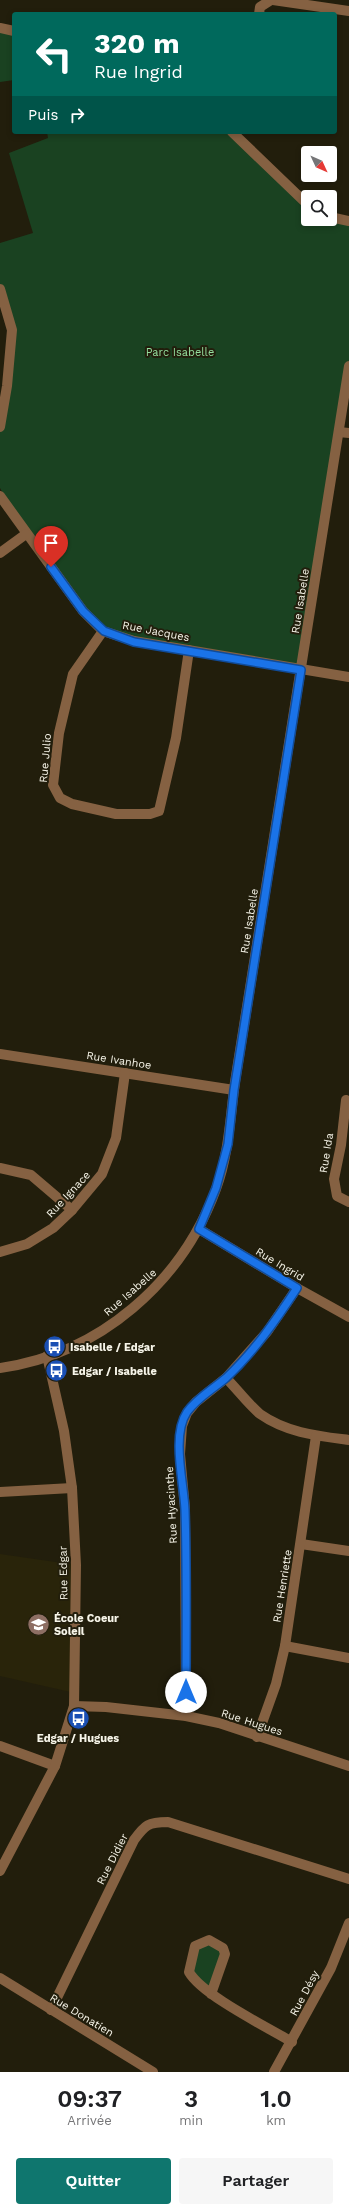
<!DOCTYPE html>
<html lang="fr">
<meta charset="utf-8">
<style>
body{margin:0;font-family:"Work Sans",sans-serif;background:#f6f6f6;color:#202124;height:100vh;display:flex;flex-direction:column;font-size:15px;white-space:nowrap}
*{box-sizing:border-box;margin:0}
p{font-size:13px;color:#757577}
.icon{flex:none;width:22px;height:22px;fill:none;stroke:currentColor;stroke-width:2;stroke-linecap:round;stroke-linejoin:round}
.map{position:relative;height:2072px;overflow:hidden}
.details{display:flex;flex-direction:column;background:#fff;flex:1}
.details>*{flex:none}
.hud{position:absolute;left:12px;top:12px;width:325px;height:122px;border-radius:4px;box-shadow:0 2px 6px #0003;background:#00695c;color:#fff;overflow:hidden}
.needle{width:26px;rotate:134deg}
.fabs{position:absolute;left:301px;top:146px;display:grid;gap:8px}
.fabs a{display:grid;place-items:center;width:36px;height:36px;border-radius:4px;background:#fff;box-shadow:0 2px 6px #0003;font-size:20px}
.pin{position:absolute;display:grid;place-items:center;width:34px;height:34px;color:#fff;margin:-41px -17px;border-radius:50% 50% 50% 0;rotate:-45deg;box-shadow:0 0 4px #0007}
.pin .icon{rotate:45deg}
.me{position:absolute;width:44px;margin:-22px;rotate:0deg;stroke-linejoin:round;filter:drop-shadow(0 0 3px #0008)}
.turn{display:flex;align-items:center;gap:14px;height:84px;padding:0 16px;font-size:18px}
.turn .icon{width:52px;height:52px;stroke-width:2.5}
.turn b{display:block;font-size:28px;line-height:34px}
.then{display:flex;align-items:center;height:38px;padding:0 16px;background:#0003;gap:8px;font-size:15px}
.eta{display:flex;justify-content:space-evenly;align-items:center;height:68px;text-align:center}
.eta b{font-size:24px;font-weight:600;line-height:28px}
.primary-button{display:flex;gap:8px;margin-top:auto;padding:8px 16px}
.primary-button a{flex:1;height:46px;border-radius:4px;background:#0f766e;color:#fff;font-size:16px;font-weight:600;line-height:46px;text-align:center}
.primary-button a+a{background:#f6f6f6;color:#202124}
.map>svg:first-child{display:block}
.built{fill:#29240a}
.green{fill:#1a4221}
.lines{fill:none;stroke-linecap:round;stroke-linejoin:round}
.street{stroke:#856142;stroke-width:10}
.route-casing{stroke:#114b97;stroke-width:10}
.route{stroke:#1a73e8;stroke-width:7}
.labels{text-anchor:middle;stroke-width:4;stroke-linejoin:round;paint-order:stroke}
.park-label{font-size:11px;fill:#95de9e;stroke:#221e0c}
.street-label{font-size:11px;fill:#f7f5e9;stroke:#221e0c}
.poi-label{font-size:11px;font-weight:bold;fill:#f7f5e9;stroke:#221e0c;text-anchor:start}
</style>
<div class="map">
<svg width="349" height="2072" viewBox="0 0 349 2072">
<rect width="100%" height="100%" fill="#221e0c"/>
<path class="built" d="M0 1554 76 1565 75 1693 0 1676Z"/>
<g class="green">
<path d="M0 29 14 32V80L0 82Z"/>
<path d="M47 132H228L308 205V219L349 221V366L301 670 103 631 26 534 0 488V427L12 330 0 291V243L33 233 9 153 48 138Z"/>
<path d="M209 1940 223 1948 211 1994 189 1972 195 1946Z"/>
</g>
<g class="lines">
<g class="street">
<path d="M273 0 349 11"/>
<path d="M259 14 260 7 271 0"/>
<path d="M0 28 14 31"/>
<path d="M232 132 308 205"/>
<path d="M330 217 349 221"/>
<path d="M0 289 12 330 7 386 0 427"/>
<path d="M339 432 349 433"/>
<path d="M0 496 83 611 103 631 134 641 349 677"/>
<path d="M0 553 26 534"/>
<path d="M103 631 73 674 59 733 53 785 60 798 72 804 116 814H150L159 811 176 738 189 650"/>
<path d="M0 1054 234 1090"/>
<path d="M346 1100 341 1145 334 1179 337 1196 349 1202"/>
<path d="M0 1168 31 1175 72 1210"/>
<path d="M199 1229 297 1288 349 1317"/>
<path d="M0 1252 27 1244 53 1228 72 1210 102 1174 116 1138 125 1073"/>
<path d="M0 1368C100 1354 182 1282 216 1189 229 1154 230 1118 235 1082L349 366"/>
<path d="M226 1378C237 1389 248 1404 260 1414 287 1433 318 1436 349 1440"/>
<path d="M0 1492 72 1488"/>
<path d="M301 1544 349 1551"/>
<path d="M285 1646 349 1658"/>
<path d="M74 1706 106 1707 186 1716 219 1723 349 1766"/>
<path d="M186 1716 185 1509 180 1454 182 1426 187 1413 196 1402 226 1378 267 1332 297 1288"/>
<path d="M257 1737 276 1684 285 1646 316 1436"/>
<path d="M0 1746 55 1766"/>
<path d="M0 1871 55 1766 74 1706 76 1565 72 1488 64 1431 47 1356"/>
<path d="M0 1978 153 2072"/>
<path d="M211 1994 225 1954 223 1948 209 1940 195 1946 189 1972C202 1995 267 2027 292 2042"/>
<path d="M51 2010 134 1840C145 1825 148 1822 168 1822L349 1879"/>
<path d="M274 2072 331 1968 349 1923"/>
</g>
</g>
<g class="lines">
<defs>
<path id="route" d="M51 567 83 611 104 631 134 642 301 670 234 1090 228 1144 216 1188 199 1229 297 1288C276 1320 254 1352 226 1378 213 1389 197 1398 187 1412 171 1436 184 1483 185 1510 187 1571 186 1631 186 1692"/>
</defs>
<use href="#route" class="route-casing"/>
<use href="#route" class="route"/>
</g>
<defs>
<symbol id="bus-disc" viewBox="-11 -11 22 22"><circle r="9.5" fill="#1a4fb4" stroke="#221e0c"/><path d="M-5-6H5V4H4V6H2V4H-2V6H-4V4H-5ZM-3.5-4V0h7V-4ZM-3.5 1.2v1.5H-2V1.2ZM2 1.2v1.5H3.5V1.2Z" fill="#fff"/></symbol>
<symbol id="school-disc" viewBox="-11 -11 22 22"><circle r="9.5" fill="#8d6e63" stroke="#221e0c"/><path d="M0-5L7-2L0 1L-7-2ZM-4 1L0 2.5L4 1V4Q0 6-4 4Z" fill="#fff"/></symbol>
</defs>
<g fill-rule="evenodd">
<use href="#bus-disc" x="42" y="1334" width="25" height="25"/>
<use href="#bus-disc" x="44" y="1358" width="25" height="25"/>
<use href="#school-disc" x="26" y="1612" width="25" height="25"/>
<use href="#bus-disc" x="66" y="1706" width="25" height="25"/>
</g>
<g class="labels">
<g class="park-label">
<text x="180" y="356">Parc Isabelle</text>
</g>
<g class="street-label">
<text transform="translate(300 601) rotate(-81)" y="4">Rue Isabelle</text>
<text transform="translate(156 631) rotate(11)" y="4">Rue Jacques</text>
<text transform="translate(45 758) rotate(-85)" y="4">Rue Julio</text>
<text transform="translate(249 921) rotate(-81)" y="4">Rue Isabelle</text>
<text transform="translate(119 1060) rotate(9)" y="4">Rue Ivanhoe</text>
<text transform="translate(326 1153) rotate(-81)" y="4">Rue Ida</text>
<text transform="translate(68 1194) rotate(-47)" y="4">Rue Ignace</text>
<text transform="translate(280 1264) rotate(31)" y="4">Rue Ingrid</text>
<text transform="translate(130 1292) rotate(-41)" y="4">Rue Isabelle</text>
<text transform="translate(171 1505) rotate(-93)" y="4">Rue Hyacinthe</text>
<text transform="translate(63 1573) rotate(-91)" y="4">Rue Edgar</text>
<text transform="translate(282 1586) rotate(-81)" y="4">Rue Henriette</text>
<text transform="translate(252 1722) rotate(18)" y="4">Rue Hugues</text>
<text transform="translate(112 1859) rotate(-63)" y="4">Rue Didier</text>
<text transform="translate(304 1993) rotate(-62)" y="4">Rue Désy</text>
<text transform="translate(82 2015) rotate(31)" y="4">Rue Donatien</text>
</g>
<g class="poi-label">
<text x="70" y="1351">Isabelle / Edgar</text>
<text x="72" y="1375">Edgar / Isabelle</text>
<text x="54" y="1622">École Coeur<tspan x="54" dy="13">Soleil</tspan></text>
<text x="78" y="1742" text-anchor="middle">Edgar / Hugues</text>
</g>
</g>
</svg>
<div class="fabs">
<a><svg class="needle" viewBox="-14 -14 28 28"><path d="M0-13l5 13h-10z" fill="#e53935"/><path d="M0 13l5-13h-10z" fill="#757577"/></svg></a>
<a><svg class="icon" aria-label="search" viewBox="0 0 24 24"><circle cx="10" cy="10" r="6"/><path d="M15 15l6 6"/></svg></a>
</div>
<div class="pin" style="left:51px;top:567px;background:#d93025"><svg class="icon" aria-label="arrive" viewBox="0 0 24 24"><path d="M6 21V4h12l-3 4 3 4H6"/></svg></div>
<svg class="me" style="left:186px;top:1692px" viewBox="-20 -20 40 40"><circle r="19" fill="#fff"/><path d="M0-13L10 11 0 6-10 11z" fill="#1a73e8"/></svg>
<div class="hud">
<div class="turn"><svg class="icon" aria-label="left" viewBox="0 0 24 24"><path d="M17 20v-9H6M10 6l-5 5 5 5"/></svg><div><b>320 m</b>Rue Ingrid</div></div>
<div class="then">Puis<svg class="icon" aria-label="right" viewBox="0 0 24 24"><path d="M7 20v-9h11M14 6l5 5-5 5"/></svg></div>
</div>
</div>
<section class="details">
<div class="eta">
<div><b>09:37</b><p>Arrivée</p></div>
<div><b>3</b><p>min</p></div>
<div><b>1.0</b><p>km</p></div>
</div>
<div class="primary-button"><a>Quitter</a><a>Partager</a></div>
</section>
